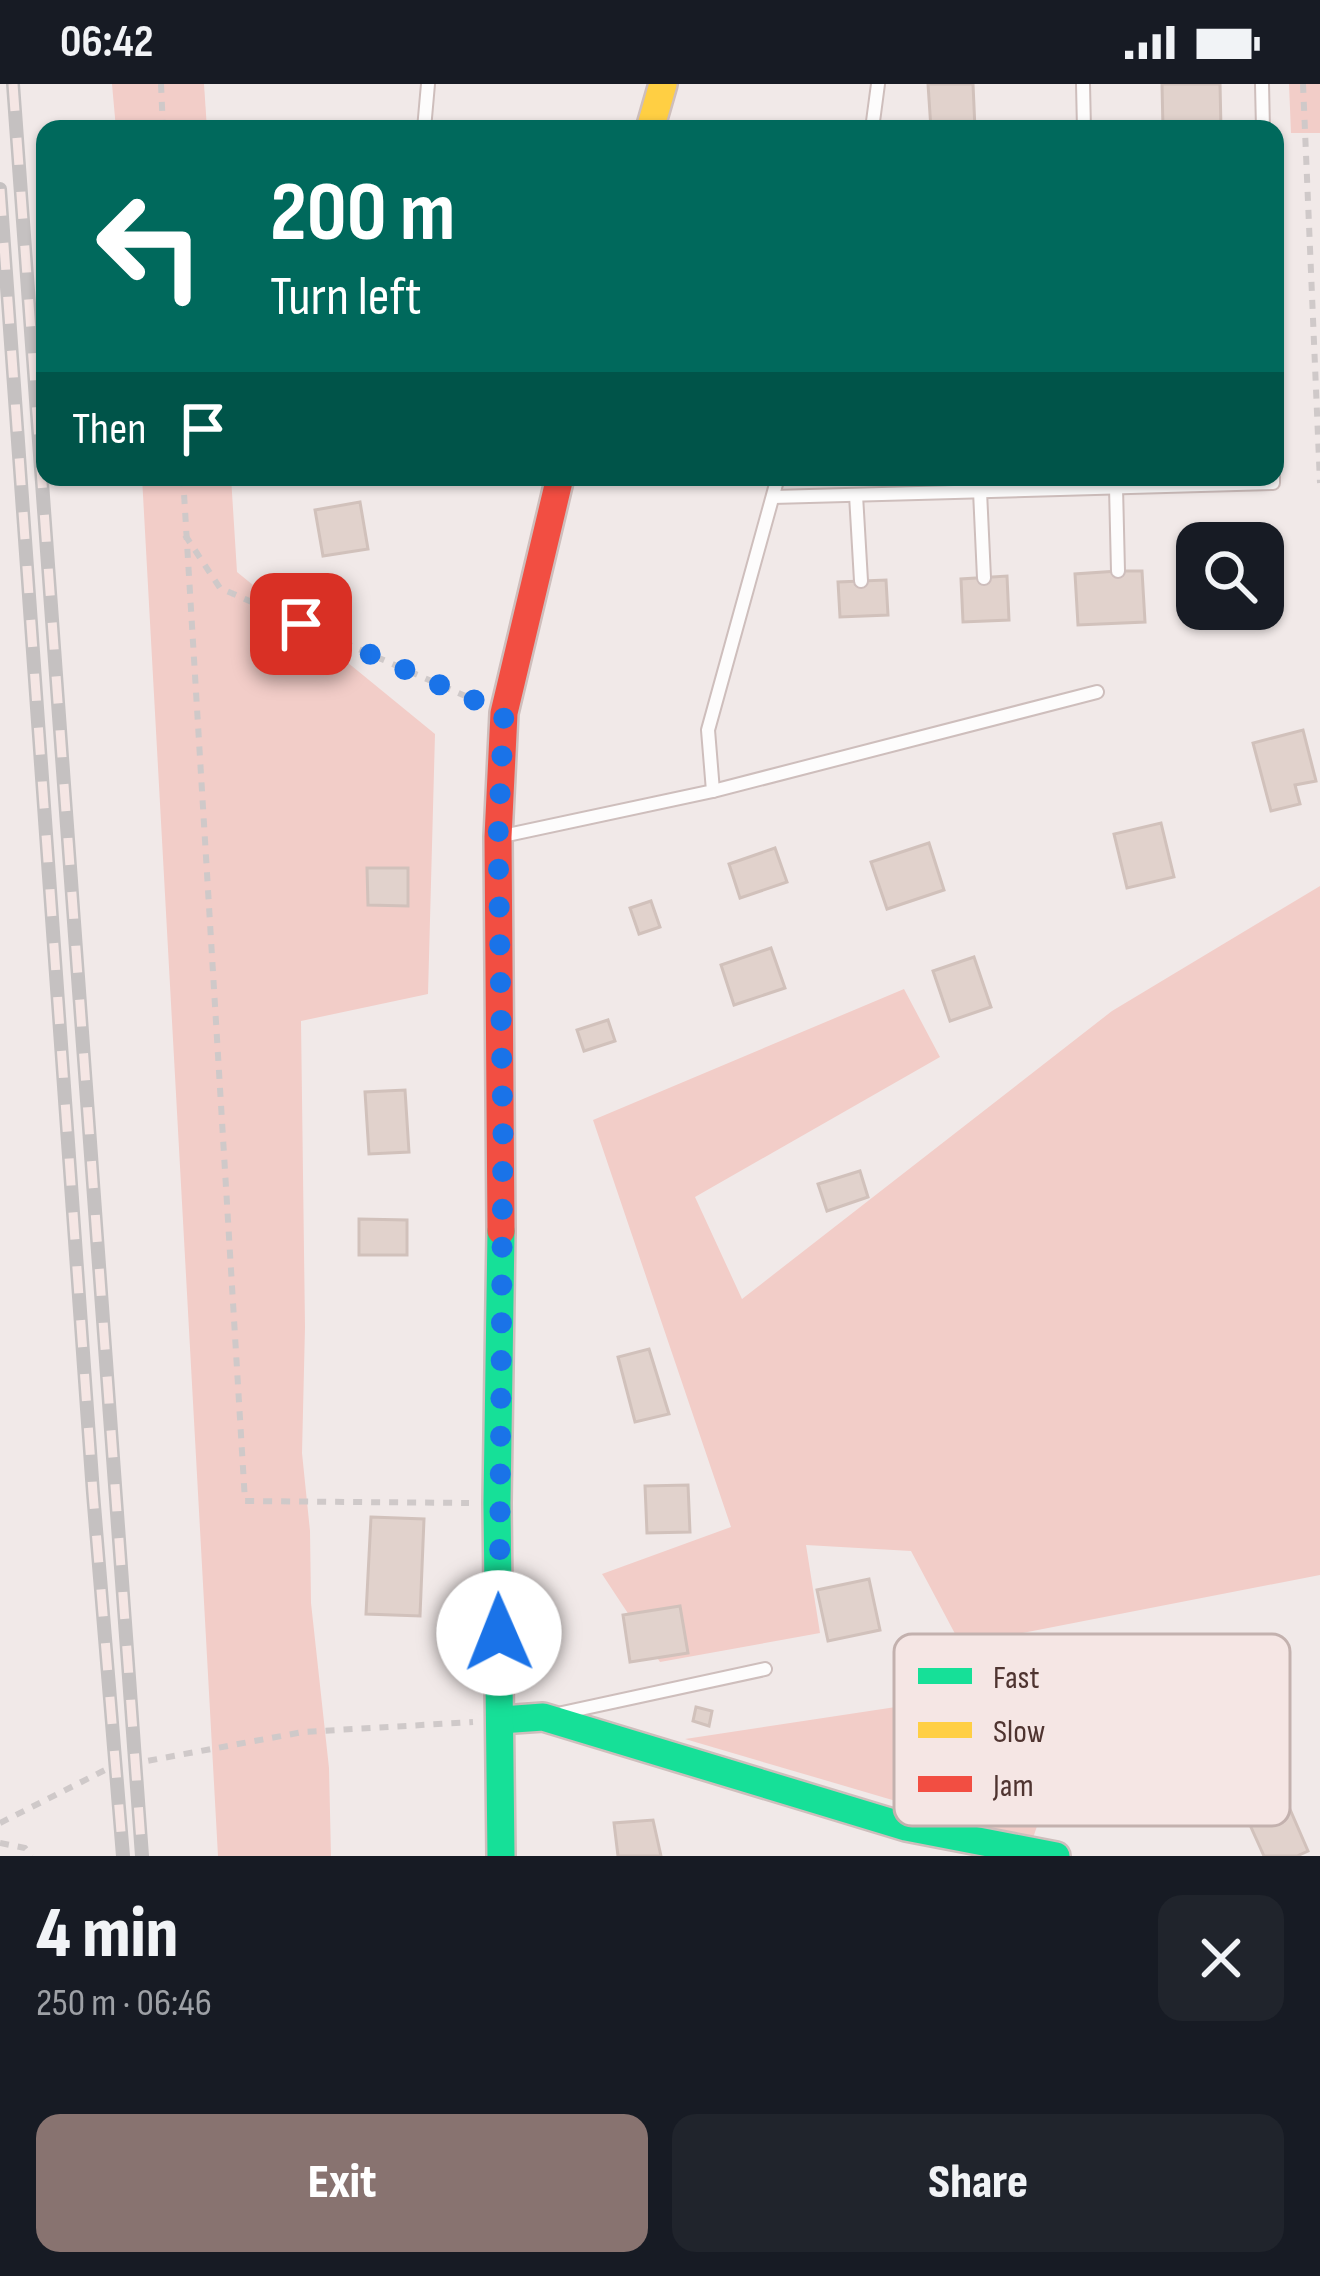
<!DOCTYPE html>
<meta charset="utf-8">
<style>
body{margin:0;font-family:"Sofia Sans Condensed",sans-serif;background:#20242c;color:#f1f3f6;height:100vh;display:flex;flex-direction:column;font-size:45px;white-space:nowrap}
*{box-sizing:border-box;margin:0}
p{font-size:39px;color:#9ea1a6}
.icon{flex:none;width:66px;height:66px;fill:none;stroke:currentColor;stroke-width:2;stroke-linecap:round;stroke-linejoin:round}
.map{position:relative;height:1772px;overflow:hidden}
.drawer{display:flex;flex-direction:column;background:#171b24;flex:1}
.drawer>*{flex:none}
.top-card{position:absolute;left:36px;top:36px;width:1248px;height:366px;border-radius:24px;box-shadow:0 3px 9px #0004;background:#00695c;color:#fff;overflow:hidden}
.tools{position:absolute;left:1176px;top:438px;display:grid;gap:24px}
.tools a{display:grid;place-items:center;width:108px;height:108px;border-radius:24px;background:#171b24;box-shadow:0 3px 9px #0004;font-size:60px}
.pin{position:absolute;display:grid;place-items:center;width:102px;height:102px;color:#fff;margin:-51px;border-radius:24px;box-shadow:0 6px 18px #0006}
.me{position:absolute;width:132px;margin:-66px;rotate:359deg;stroke-linejoin:round;filter:drop-shadow(0 0 9px #0008)}
.turn{display:flex;align-items:center;gap:42px;height:252px;padding:0 36px;font-size:54px}
.turn .icon{width:156px;height:156px;stroke-width:2.5}
.turn b{display:block;font-size:84px;line-height:102px}
.then{display:flex;align-items:center;height:114px;padding:0 36px;background:#0003;gap:24px;font-size:45px}
.round{display:grid;place-items:center;flex:none;width:126px;height:126px;border-radius:24px;background:#20242c}
.head{display:flex;align-items:center;justify-content:space-between;height:204px;padding:0 36px}
h1{font-size:72px;font-weight:800;line-height:90px}
.action{display:flex;gap:24px;margin-top:auto;padding:24px 36px}
.action a{flex:1;height:138px;border-radius:24px;background:#887370;color:#fff;font-size:48px;font-weight:800;line-height:138px;text-align:center}
.action a+a{background:#20242c;color:#f1f3f6}
.status{display:flex;justify-content:space-between;align-items:center;height:84px;padding:0 60px;background:#171b24;direction:ltr}
.status svg{height:33px;fill:currentColor}
.map>svg:first-child{display:block}
.green{fill:#f2cdc8}
.building{fill:#e1d2cc;stroke:#d1c1bb;stroke-width:3}
.lines{fill:none;stroke-linecap:round;stroke-linejoin:round}
.lane-casing{stroke:#cebebc;stroke-width:16}
.fast-casing{stroke:#cebebc;stroke-width:32}
.slow-casing{stroke:#cebebc;stroke-width:32}
.jam-casing{stroke:#cebebc;stroke-width:32}
.path{stroke:#cfc9c9;stroke-width:6;stroke-dasharray:9 9;stroke-linecap:butt}
.lane{stroke:#fdfcfc;stroke-width:12}
.fast{stroke:#16e098;stroke-width:27}
.slow{stroke:#ffcf43;stroke-width:27}
.jam{stroke:#f24e42;stroke-width:27}
.rail-casing{stroke:#c5c1c1;stroke-width:14}
.rail{stroke:#f5e6e4;stroke-width:9;stroke-dasharray:27;stroke-linecap:butt}
.route{stroke:#1a73e8;stroke-width:21;stroke-dasharray:0 37.8}
.key{fill:#f5e6e4;stroke:#c3b1ae;stroke-width:3}
.key-label{font-size:33px;fill:#4f3430}
</style>
<div class="status"><b>06:42</b><svg viewBox="0 0 49 12"><path d="M0 12V9h3v3zM5 12V6h3v6zM10 12V3h3v9zM15 12V0h3v12zM26 1h20v11H26zM47 4h2v5h-2z"/></svg></div>
<div class="map">
<svg width="1320" height="1772" viewBox="0 0 1320 1772">
<rect width="100%" height="100%" fill="#f1e9e8"/>
<g class="green">
<path d="M112 0H204L207 45H116Z"/>
<path d="M1289 0H1320V49H1291Z"/>
<path d="M142 393H231L237 488 435 650 428 910 301 937 305 1243 302 1369 310 1447 311 1519 329 1684 331 1772H218Z"/>
<path d="M1320 802V1491L961 1561 911 1467 806 1461 820 1549 660 1578 602 1490 731 1443 593 1036 904 905 940 973 695 1113 742 1215 1112 927Z"/>
<path d="M1087 1594 1032 1757 685 1655Z"/>
</g>
<g class="building">
<path d="M928 0H973L975 45H931Z"/>
<path d="M1162 0H1220L1221 45H1163Z"/>
<path d="M360 418 368 465 323 472 315 426Z"/>
<path d="M1118 487H1142L1145 538 1078 541 1075 490Z"/>
<path d="M1007 492 1009 536 963 538 961 495Z"/>
<path d="M886 496 888 531 840 533 838 498Z"/>
<path d="M1303 646 1316 697 1295 701 1300 720 1271 727 1253 659Z"/>
<path d="M1161 739 1174 793 1127 804 1114 750Z"/>
<path d="M929 759 944 806 887 825 871 778Z"/>
<path d="M775 764 787 798 740 814 729 780Z"/>
<path d="M367 784H408V822L368 821Z"/>
<path d="M651 817 660 843 639 850 630 824Z"/>
<path d="M771 864 785 904 734 921 721 881Z"/>
<path d="M974 873 991 923 950 937 933 887Z"/>
<path d="M608 936 615 957 584 967 577 946Z"/>
<path d="M405 1006 409 1068 369 1070 365 1008Z"/>
<path d="M860 1087 868 1113 827 1127 818 1100Z"/>
<path d="M359 1135 407 1136V1171H359Z"/>
<path d="M649 1265 669 1330 635 1338 618 1273Z"/>
<path d="M688 1401 690 1448 647 1449 645 1402Z"/>
<path d="M371 1433 424 1435 420 1532 366 1530Z"/>
<path d="M869 1495 880 1546 828 1557 817 1506Z"/>
<path d="M680 1522 688 1569 630 1578 623 1531Z"/>
<path d="M696 1623 712 1627 709 1642 693 1637Z"/>
<path d="M1289 1723 1308 1767 1297 1772H1264L1250 1741Z"/>
<path d="M653 1736 661 1772H618L614 1739Z"/>
</g>
<g class="lines">
<defs>
<g id="lane">
<path d="M1083 0 1084 45"/>
<path d="M1262 0 1263 45"/>
<path d="M424 45 428 0"/>
<path d="M872 45 878 0"/>
<path d="M1116 403 1118 487"/>
<path d="M980 407 984 494"/>
<path d="M856 411 861 497"/>
<path d="M773 413 1273 399V393"/>
<path d="M713 707 1097 608"/>
<path d="M503 752 713 707 708 646 778 393"/>
<path d="M562 1629 765 1585"/>
</g>
<g id="fast">
<path d="M500 1636 543 1633 906 1743 1056 1772"/>
<path d="M501 1772 497 1419 501 1147"/>
</g>
<path id="slow" d="M650 45 663 0"/>
<path id="jam" d="M501 1147 498 753 504 629 560 393"/>
</defs>
<use href="#lane" class="lane-casing"/>
<use href="#fast" class="fast-casing"/>
<use href="#slow" class="slow-casing"/>
<use href="#jam" class="jam-casing"/>
<g class="path">
<path d="M161 0 163 45"/>
<path d="M1303 0 1320 399"/>
<path d="M183 393 245 1417 469 1419"/>
<path d="M185 451 220 504 479 618"/>
<path d="M0 1739 109 1684 303 1648 473 1638"/>
<path d="M0 1759 25 1764 32 1772"/>
</g>
<use href="#lane" class="lane"/>
<use href="#fast" class="fast"/>
<use href="#slow" class="slow"/>
<use href="#jam" class="jam"/>
<defs>
<g id="rail">
<path d="M13 0 142 1772"/>
<path d="M0 105 93 1409 123 1772"/>
</g>
</defs>
<use href="#rail" class="rail-casing"/>
<use href="#rail" class="rail"/>
</g>
<g class="lines">
<path class="route" d="M301 540 504 629 498 753 503 1050 499 1549"/>
</g>
<rect x="894" y="1550" width="396" height="192" rx="18" class="key"/>
<rect x="918" y="1584" width="54" height="16" fill="#16e098"/>
<rect x="918" y="1638" width="54" height="16" fill="#ffcf43"/>
<rect x="918" y="1692" width="54" height="16" fill="#f24e42"/>
<g class="key-label">
<text x="993" y="1604">Fast</text>
<text x="993" y="1658">Slow</text>
<text x="993" y="1712">Jam</text>
</g>
</svg>
<div class="tools">
<a><svg class="icon" aria-label="search" viewBox="0 0 24 24"><circle cx="10" cy="10" r="6"/><path d="M15 15l6 6"/></svg></a>
</div>
<div class="pin" style="left:301px;top:540px;background:#d93025"><svg class="icon" aria-label="arrive" viewBox="0 0 24 24"><path d="M6 21V4h12l-3 4 3 4H6"/></svg></div>
<svg class="me" style="left:499px;top:1549px" viewBox="-20 -20 40 40"><circle r="19" fill="#fff"/><path d="M0-13L10 11 0 6-10 11z" fill="#1a73e8"/></svg>
<div class="top-card">
<div class="turn"><svg class="icon" aria-label="left" viewBox="0 0 24 24"><path d="M17 20v-9H6M10 6l-5 5 5 5"/></svg><div><b>200 m</b>Turn left</div></div>
<div class="then">Then<svg class="icon" aria-label="arrive" viewBox="0 0 24 24"><path d="M6 21V4h12l-3 4 3 4H6"/></svg></div>
</div>
</div>
<section class="drawer">
<div class="head"><div><h1>4 min</h1><p>250 m · 06:46</p></div><a class="round"><svg class="icon" aria-label="close" viewBox="0 0 24 24"><path d="M6 6l12 12M18 6L6 18"/></svg></a></div>
<div class="action"><a>Exit</a><a>Share</a></div>
</section>
